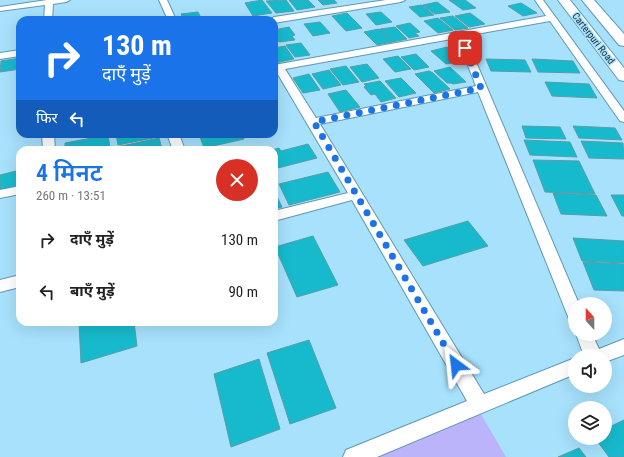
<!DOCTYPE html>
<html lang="hi">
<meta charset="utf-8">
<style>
body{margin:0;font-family:"Roboto Condensed","Noto Sans Devanagari",sans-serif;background:#f6f6f6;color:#222;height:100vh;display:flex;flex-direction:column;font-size:15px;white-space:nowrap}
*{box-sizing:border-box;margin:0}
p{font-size:13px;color:#767676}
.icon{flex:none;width:22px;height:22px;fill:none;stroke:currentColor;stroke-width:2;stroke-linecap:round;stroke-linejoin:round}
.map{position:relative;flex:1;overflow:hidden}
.panel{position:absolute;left:16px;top:146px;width:262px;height:180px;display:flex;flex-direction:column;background:#fff;border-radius:12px;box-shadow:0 4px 16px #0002}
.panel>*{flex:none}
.guide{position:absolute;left:16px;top:16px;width:262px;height:122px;border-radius:12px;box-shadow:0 4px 16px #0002;background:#1a73e8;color:#fff;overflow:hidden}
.needle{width:26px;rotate:339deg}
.tools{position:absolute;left:568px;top:297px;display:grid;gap:8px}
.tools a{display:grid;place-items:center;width:44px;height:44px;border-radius:50%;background:#fff;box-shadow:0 4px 16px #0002;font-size:20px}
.pin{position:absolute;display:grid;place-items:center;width:34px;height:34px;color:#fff;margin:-17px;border-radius:8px;box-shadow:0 2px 6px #0006}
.me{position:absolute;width:44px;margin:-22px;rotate:330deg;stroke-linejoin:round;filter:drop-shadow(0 0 3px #0008)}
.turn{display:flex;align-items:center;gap:14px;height:84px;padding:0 20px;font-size:18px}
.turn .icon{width:52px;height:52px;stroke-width:2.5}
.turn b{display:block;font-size:28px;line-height:34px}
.then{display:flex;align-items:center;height:38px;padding:0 20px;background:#0003;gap:8px;font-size:15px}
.round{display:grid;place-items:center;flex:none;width:42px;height:42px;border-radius:21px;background:#f6f6f6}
.overview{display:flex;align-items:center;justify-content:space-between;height:68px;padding:0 20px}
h1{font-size:24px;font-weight:600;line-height:30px;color:#1a73e8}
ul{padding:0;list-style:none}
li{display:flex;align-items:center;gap:12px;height:52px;padding:0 20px}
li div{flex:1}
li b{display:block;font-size:15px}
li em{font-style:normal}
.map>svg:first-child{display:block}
.green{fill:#bbb4fa}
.building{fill:#17bacd;stroke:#599ca6}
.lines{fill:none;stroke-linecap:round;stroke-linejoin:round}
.street-casing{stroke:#5f98b1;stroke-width:2}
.secondary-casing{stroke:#5f98b1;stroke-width:2}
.street{fill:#fff;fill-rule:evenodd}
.secondary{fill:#fff;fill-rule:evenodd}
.route{stroke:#1a73e8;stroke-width:7;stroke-dasharray:0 12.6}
.labels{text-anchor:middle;stroke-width:3;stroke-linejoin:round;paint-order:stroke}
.far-street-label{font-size:10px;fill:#1a323c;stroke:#a7e1fc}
</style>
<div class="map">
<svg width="624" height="457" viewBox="0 0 624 457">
<rect width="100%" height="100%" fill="#a7e1fc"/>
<path class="green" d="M479 411 506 457H371Z"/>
<g class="building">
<path d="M262 0 272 13 253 16 245 3Z"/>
<path d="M286 0 294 11 276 13 266 1Z"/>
<path d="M289 0H308L315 7 297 10Z"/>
<path d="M318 0H334L337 3 323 5Z"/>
<path d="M449 0H465L476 8 463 10Z"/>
<path d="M437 2 450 12 435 14 423 5Z"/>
<path d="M521 3 537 13 523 16 508 6Z"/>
<path d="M422 5 434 15 420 17 409 7Z"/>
<path d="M198 12 202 20H184L181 14Z"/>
<path d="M381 12 392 22 376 25 366 14Z"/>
<path d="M347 13 362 28 346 31 332 16Z"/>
<path d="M470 13 485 24 469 27 455 16Z"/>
<path d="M453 16 468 28 455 30 440 18Z"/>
<path d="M438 18 453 30 438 33 424 21Z"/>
<path d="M320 22 330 33 313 36 304 24Z"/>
<path d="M410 23 420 32 415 33 419 36 409 38 396 26Z"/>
<path d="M289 27 295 35 292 36 295 40 279 42 274 35V30Z"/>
<path d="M395 27 407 39 392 42 380 29Z"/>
<path d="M379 29 392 42 377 45 364 32Z"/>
<path d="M301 43 310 55 295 57 286 45Z"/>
<path d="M285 46 294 59 275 63 274 60V48Z"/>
<path d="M447 47 463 61 446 64 431 51Z"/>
<path d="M416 54 429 67 414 70 401 57Z"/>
<path d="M398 56 411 69 395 72 383 59Z"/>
<path d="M20 58V69L0 72 1 61Z"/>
<path d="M486 59 525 60 531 72 491 71Z"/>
<path d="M532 59 573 61 580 73 538 72Z"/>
<path d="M367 64 379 78 362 82 350 67Z"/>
<path d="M346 66 359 82 343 85 330 69Z"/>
<path d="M450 67 466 82 453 84 451 83H447L434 71Z"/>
<path d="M329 70 341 85 323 89 312 74Z"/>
<path d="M429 71 433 73 450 89 434 93 415 74Z"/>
<path d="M309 74 320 90 303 93 293 78Z"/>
<path d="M401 78 416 93 399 97 385 81Z"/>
<path d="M380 81 396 98 381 102 375 94 371 95 364 87 366 86 364 84Z"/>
<path d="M545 82 589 84 597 98 552 96Z"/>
<path d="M346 90 360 107 340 112 328 94Z"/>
<path d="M522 126 560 127 566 139 526 138Z"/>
<path d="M573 126 615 128 622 140 579 138Z"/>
<path d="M116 134H158V137L118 145Z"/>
<path d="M199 134H242L244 139 204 148Z"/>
<path d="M108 135 110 148 98 150H65V143Z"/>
<path d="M159 138 162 149 117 150V147Z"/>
<path d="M524 140 570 142 577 157 530 155Z"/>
<path d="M581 141 623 143 624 159 589 158Z"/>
<path d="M308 144 317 158 274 169V150H272L279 148 281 151Z"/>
<path d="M533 160 579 161 595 194 545 192Z"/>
<path d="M20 170V186L0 190V175Z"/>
<path d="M328 172 340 192 289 205 279 184Z"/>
<path d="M274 191 282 207 274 209Z"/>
<path d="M553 193 596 195 607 216 561 214Z"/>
<path d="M611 195H624V216H622Z"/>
<path d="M468 221 488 246 423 266 404 240Z"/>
<path d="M313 236 338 285 297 297 275 247Z"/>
<path d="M573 238 624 241V263L582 261Z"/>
<path d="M583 262 624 264V291L594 290Z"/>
<path d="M79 322H134L137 346 81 363Z"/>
<path d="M309 340 336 408 290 424 267 353Z"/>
<path d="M259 359 280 429 231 447 214 374Z"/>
<path d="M624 420V457H609L595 438H605V429Z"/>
<path d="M579 448 586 457H558Z"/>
</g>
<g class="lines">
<defs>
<g id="street">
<path d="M47 0H70L66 2 53 4 52 20H44L45 5 0 11V7Z"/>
<path d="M159 0H167L176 20H168Z"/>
<path d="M386 0H405L401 2 274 23V20H270L274 17Z"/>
<path d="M535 0H543L624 111V122L620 121 550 21 465 36 579 304H575V321L569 319 567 314 478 92 320 124 484 394 575 358V374L377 457H343L346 450 467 401 352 200 274 221V211L348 193 276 71H274V65L546 16ZM457 38 476 86 316 118 285 69Z"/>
<path d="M20 50V56L0 59V53Z"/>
<path d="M42 134H54L55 150H43Z"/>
<path d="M167 134H179L185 150H173Z"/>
<path d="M20 186V194L0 198V190Z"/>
<path d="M20 275V287L0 292V280Z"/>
<path d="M576 334H592L599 349 624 339V355L605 362V356H584Z"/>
</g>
<g id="secondary">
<path d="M558 0H570L624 68V81L619 80Z"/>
<path d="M582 0H594L624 34V46L619 45Z"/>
</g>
</defs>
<use href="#street" class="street-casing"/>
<use href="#secondary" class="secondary-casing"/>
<use href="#street" class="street"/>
<use href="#secondary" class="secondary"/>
</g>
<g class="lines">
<path class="route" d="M456 365 314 122 481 88 465 48"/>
</g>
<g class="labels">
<g class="far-street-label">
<text transform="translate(594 38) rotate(52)" y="4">Carterpuri Road</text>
</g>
</g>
</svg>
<div class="tools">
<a><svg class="needle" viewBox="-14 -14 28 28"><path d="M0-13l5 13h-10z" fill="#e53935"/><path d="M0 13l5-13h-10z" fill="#767676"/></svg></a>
<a><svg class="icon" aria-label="sound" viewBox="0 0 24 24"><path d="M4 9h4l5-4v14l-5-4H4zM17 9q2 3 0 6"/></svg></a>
<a><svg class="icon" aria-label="layers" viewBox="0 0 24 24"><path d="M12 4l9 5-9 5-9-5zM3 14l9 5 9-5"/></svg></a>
</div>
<div class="pin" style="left:465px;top:48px;background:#d93025"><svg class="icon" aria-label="arrive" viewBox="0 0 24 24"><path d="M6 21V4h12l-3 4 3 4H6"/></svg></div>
<svg class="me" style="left:456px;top:365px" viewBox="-20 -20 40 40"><path d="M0-17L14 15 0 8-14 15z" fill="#1a73e8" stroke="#fff" stroke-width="4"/></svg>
<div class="guide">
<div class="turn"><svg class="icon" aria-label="right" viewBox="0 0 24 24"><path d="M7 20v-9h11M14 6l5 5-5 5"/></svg><div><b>130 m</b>दाएँ मुड़ें</div></div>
<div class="then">फिर<svg class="icon" aria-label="left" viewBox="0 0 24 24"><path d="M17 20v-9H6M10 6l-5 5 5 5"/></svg></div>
</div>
<section class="panel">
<div class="overview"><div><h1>4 मिनट</h1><p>260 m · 13:51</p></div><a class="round" style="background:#d93025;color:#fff"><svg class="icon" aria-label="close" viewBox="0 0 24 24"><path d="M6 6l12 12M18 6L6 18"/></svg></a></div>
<ul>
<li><svg class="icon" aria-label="right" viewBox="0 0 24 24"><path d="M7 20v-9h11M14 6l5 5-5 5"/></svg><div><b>दाएँ मुड़ें</b></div><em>130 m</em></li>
<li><svg class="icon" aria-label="left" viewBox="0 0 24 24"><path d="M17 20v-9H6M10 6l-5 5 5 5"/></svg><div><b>बाएँ मुड़ें</b></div><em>90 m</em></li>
</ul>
</section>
</div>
